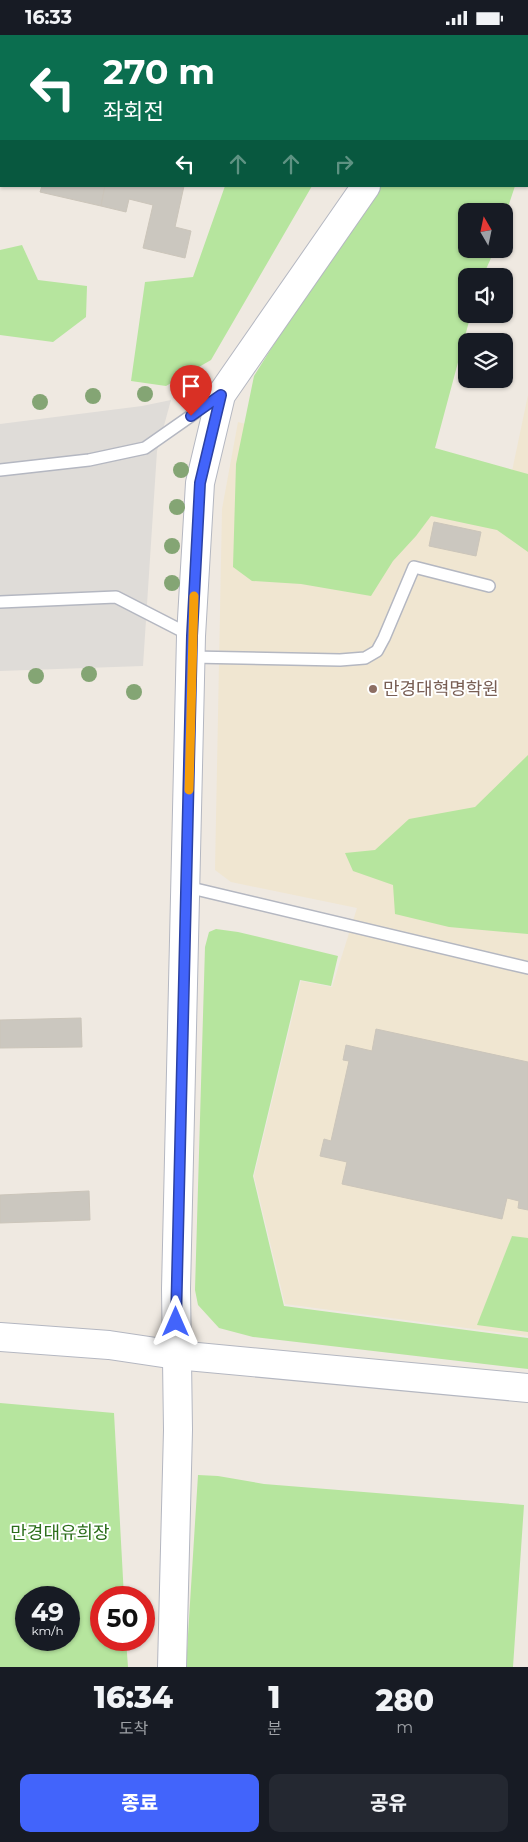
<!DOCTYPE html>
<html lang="ko">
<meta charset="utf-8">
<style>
body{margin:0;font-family:Montserrat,"Noto Sans KR",sans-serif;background:#242831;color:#f1f3f6;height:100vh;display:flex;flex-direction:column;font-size:19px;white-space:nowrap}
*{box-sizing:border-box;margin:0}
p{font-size:16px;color:#9ea1a6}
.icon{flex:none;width:28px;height:28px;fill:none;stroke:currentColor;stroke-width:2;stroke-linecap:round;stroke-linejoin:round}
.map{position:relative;height:1632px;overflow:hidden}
.drawer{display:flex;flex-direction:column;background:#171b24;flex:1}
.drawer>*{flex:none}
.hud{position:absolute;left:0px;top:0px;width:529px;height:152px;box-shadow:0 1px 4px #0004;background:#0b6e4f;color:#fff;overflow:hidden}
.needle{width:32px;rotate:351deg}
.buttons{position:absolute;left:458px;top:168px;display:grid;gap:10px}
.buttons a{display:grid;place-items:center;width:55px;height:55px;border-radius:10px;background:#171b24;box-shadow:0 1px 4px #0004;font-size:25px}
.speed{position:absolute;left:15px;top:1551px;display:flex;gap:10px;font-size:25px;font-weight:700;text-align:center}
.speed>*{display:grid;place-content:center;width:65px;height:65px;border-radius:50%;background:#171b24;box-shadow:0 1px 4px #0004;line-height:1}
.speed small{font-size:12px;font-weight:400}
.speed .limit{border:8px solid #d22;background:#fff;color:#111}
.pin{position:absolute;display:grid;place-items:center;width:42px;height:42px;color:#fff;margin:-51px -21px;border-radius:50% 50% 50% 0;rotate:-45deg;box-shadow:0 0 5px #0007}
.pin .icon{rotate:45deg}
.me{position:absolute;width:55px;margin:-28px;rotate:0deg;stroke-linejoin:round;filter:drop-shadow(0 0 4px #0008)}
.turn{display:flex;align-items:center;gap:18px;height:105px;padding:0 20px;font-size:22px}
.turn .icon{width:65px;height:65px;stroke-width:2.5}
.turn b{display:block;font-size:35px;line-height:42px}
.lanes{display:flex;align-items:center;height:48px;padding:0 20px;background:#0003;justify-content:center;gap:25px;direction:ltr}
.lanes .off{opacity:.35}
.eta{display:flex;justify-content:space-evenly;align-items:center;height:85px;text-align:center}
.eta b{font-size:30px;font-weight:800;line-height:35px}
.action{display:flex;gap:10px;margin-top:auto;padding:10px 20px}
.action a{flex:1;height:58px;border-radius:10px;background:#4264fb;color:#fff;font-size:20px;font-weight:800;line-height:58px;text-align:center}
.action a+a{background:#242831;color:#f1f3f6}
.status{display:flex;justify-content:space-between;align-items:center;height:35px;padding:0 25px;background:#171b24;direction:ltr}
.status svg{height:14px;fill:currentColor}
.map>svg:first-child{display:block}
.education{fill:#f0e6d1}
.green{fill:#b6e59e;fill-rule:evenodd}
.plaza{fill:#dfdcd8}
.building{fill:#cbc7bf;stroke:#cbc5ba}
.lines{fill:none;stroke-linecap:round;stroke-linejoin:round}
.lane-casing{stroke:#b4b7c1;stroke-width:14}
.secondary-casing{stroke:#b4b7c1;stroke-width:30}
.lane{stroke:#fff;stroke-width:11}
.secondary{stroke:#fff;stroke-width:28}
.tree{fill:#84a574}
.route-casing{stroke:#2b41a3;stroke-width:12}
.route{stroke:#4264fb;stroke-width:9}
.slow{stroke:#f59e0b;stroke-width:9}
.education-dot{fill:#8d6e63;stroke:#fff;stroke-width:2}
.labels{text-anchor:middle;stroke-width:4;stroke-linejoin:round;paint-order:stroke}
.education-label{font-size:18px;fill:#785e54;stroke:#fff;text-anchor:start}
.park-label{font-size:18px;fill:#2c6e1b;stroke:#fff}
</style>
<div class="status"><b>16:33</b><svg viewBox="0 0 49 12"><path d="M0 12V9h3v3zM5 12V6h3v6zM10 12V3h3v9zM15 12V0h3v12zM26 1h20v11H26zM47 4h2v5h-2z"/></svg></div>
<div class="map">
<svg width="528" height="1632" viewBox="0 0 528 1632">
<rect width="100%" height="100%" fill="#efe9e1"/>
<path class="education" d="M528 360V1301L285 1269 254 1141 301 946 332 952 357 873 231 847 215 835 222 474 238 387 508 455Z"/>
<g class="green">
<path d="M209 0H426L211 1Z"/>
<path d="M225 151H312L211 325 166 351 131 346 145 247 193 242Z"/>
<path d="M373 151H515L504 184V176H466V214H495L483 241H466V279H471L435 413 528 439V517L497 495 431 481 416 501 393 526 371 561 301 549 252 546 233 532 236 429 254 341Z"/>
<path d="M22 210 38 245 87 251 86 282 53 307 0 300V215Z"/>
<path d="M528 720V899L449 892 395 879 393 850 353 836 345 818 375 815 409 784 475 772Z"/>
<path d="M216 894 238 897 338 921 331 951 300 945 253 1141 284 1271 528 1303V1334L253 1302 219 1293 198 1270 195 1255 205 912 209 897Z"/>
<path d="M512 1201 528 1203V1297L477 1290Z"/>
<path d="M0 1368 114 1378 124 1562H101V1605H126L128 1632H0ZM26 1562H69V1605H26Z"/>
<path d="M198 1440 218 1441 264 1449 524 1470 513 1632H186Z"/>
</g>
<path class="plaza" d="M171 365 157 416 143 631 0 636V389L142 371Z"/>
<g class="building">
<path d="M0 40 1 41 0 124Z"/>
<path d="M42 151H105L101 171 40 157Z"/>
<path d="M105 151H184L175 192 191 196 185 223 143 213 153 170 129 164 126 177 101 171Z"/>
<path d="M434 487 481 497 476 521 429 511Z"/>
<path d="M81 983 82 1012 0 1013V985Z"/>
<path d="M376 994 528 1027V1175L518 1173 519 1166 507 1163 502 1184 342 1149 347 1127 320 1121 324 1104 331 1106 349 1026 343 1025 346 1010 372 1016Z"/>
<path d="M89 1156 90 1185 0 1188V1160Z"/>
</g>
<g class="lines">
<defs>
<g id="lane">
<path d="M0 435 89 425 145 413 215 364"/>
<path d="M0 567 116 562 190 600"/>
<path d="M191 622 340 625 365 623 377 616 384 603 414 532 489 551"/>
<path d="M187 852 528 933"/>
</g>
<g id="secondary">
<path d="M455 1V0"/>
<path d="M0 1302 109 1310 176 1320 528 1353"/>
<path d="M172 1632 178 1395 176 1254 191 601 200 448 221 360 366 151"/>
</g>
</defs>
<use href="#lane" class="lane-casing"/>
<use href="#secondary" class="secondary-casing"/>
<use href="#lane" class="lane"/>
<use href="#secondary" class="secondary"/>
</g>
<g class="tree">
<circle cx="145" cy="359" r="8"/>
<circle cx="93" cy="361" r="8"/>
<circle cx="40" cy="367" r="8"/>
<circle cx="181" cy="435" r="8"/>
<circle cx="177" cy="472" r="8"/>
<circle cx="172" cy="511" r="8"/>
<circle cx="172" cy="548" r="8"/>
<circle cx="89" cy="639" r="8"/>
<circle cx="36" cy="641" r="8"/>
<circle cx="134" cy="657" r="8"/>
</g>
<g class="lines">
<defs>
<path id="route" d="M176 1287 192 601 200 448 221 360 191 381"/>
</defs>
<use href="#route" class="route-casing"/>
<use href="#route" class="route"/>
<path class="slow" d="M189 755 194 561"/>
</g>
<circle class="education-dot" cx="373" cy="654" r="5"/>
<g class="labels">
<g class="education-label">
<text x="383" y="660">만경대혁명학원</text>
</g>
<g class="park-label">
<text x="60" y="1504">만경대유희장</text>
</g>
</g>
</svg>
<div class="buttons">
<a><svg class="needle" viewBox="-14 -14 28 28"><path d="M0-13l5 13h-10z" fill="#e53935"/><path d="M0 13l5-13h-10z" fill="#9ea1a6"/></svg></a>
<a><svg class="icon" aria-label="sound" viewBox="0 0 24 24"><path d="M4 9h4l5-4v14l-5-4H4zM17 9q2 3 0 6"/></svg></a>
<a><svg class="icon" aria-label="layers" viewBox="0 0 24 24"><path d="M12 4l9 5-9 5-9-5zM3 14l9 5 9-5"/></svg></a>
</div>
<div class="speed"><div>49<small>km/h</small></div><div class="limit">50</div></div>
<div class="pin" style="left:191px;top:381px;background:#d93025"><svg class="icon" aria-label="arrive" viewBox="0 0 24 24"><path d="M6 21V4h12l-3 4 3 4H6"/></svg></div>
<svg class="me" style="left:176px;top:1287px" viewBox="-20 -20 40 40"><path d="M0-17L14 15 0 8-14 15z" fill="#4264fb" stroke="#fff" stroke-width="4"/></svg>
<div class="hud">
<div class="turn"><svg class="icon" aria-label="left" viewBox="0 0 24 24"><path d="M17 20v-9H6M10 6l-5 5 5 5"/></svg><div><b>270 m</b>좌회전</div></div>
<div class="lanes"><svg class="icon" aria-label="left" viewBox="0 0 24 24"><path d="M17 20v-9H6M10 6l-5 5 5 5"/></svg><svg class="icon off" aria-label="ahead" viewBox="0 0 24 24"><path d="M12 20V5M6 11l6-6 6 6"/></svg><svg class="icon off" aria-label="ahead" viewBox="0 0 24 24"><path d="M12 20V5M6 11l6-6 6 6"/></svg><svg class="icon off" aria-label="right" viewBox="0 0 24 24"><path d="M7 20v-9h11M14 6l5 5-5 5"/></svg></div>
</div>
</div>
<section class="drawer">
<div class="eta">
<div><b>16:34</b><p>도착</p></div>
<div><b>1</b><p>분</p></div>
<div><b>280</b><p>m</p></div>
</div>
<div class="action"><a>종료</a><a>공유</a></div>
</section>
